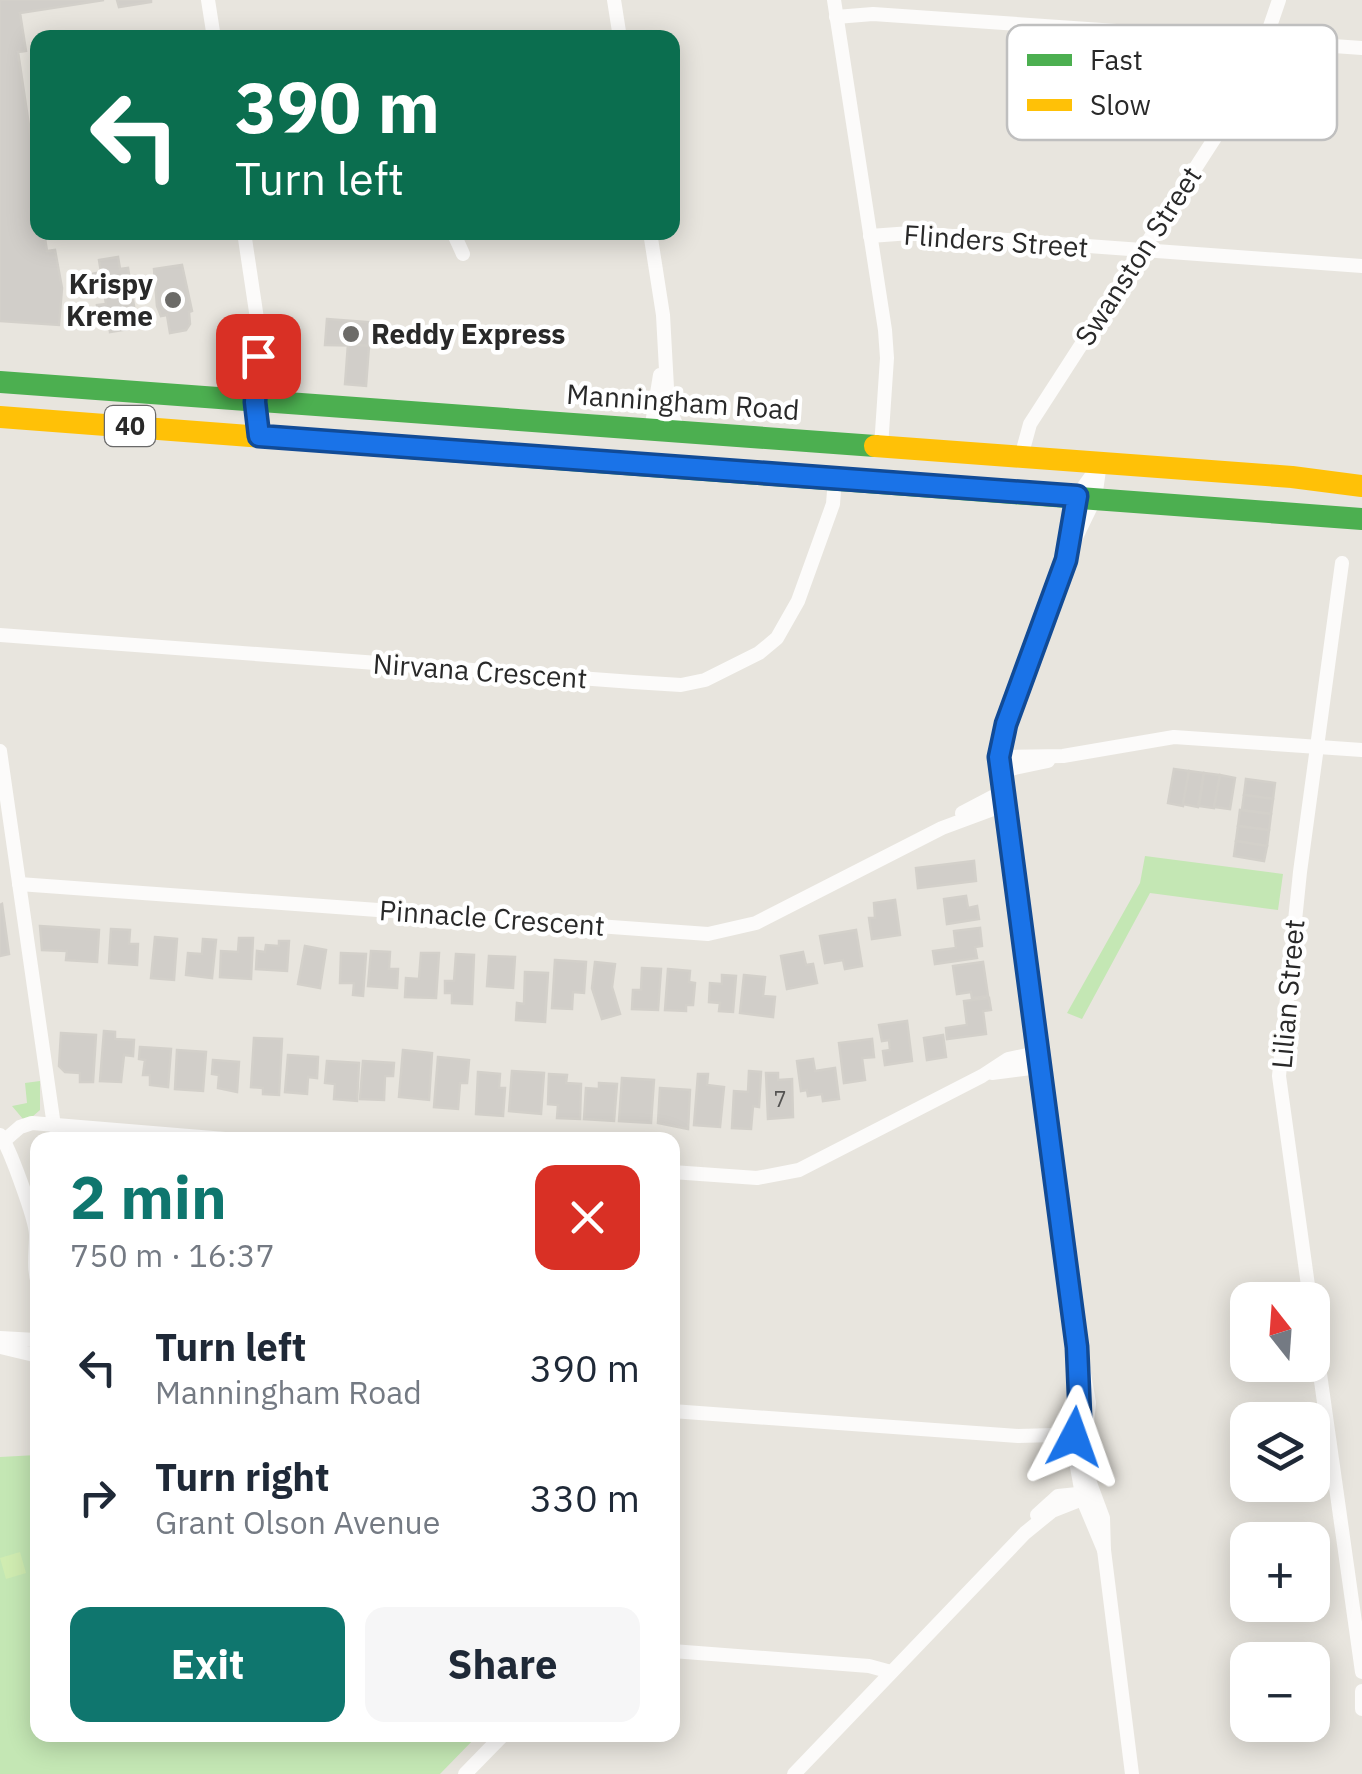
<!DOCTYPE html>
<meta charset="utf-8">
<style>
body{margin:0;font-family:"IBM Plex Sans",sans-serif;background:#f6f6f7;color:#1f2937;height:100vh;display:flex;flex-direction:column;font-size:38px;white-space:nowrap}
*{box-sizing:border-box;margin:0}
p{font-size:32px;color:#747a83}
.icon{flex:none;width:55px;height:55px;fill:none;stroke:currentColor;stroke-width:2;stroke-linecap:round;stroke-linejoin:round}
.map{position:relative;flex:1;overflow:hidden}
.sheet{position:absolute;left:30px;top:1132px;width:650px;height:610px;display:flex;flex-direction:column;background:#fff;border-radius:20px;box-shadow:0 5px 25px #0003}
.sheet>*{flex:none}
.hud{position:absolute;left:30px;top:30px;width:650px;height:210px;border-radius:20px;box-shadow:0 5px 25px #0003;background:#0b6e4f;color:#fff;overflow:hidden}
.needle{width:65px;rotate:343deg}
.buttons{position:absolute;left:1230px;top:1282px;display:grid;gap:20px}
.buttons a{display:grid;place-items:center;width:100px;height:100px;border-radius:20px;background:#fff;box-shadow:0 5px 25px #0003;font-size:50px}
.pin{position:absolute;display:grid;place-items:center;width:85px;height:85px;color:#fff;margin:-42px;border-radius:20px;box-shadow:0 5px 15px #0006}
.me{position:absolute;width:110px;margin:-55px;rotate:4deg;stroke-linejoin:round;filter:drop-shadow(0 0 8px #0008)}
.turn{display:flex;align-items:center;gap:35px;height:210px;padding:0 40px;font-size:45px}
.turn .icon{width:130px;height:130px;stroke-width:2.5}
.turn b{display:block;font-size:70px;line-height:85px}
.round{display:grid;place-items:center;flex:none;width:105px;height:105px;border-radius:20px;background:#f6f6f7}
.overview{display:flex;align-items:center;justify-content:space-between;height:170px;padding:0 40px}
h1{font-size:60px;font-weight:800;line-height:75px;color:#0f766e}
.button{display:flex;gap:20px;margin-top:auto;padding:20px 40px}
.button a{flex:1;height:115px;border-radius:20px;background:#0f766e;color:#fff;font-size:40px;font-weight:800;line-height:115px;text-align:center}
.button a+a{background:#f6f6f7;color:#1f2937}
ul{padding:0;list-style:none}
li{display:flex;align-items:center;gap:30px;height:130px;padding:0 40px}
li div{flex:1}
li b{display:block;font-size:38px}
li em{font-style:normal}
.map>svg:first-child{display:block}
.green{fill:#c4e7b4}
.pitch{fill:#d0ecb1}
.building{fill:#d1cec9;stroke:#d3d0ca;stroke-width:2.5}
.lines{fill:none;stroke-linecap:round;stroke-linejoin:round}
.street{stroke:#fcfbfa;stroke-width:14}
.fast{stroke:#4caf50;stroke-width:22}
.slow{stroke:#ffc107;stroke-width:22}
.route-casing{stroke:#114b97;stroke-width:25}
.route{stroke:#1a73e8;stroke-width:18}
.poi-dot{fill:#6c6b68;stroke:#fff;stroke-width:4}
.labels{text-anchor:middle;stroke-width:9;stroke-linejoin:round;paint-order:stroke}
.number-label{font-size:22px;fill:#545352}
.shield{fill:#fff;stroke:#696969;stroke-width:2.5}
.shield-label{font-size:25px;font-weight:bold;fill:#292929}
.street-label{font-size:28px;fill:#292929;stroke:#fff}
.poi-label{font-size:28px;font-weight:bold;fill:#292929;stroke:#fff;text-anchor:end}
.key{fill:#fff;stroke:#bfbfbf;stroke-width:2.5}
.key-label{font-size:28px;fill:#292929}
</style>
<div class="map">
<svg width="1362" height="1774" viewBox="0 0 1362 1774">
<rect width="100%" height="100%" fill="#e8e5de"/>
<g class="green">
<path d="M1145 856 1283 874 1278 910 1150 893 1082 1019 1067 1013 1140 883Z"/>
<path d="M40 1081V1110L32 1117 23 1119 12 1106 27 1103 25 1083Z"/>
<path d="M37 1455 38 1735H478L440 1774H0V1457Z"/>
</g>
<path class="pitch" d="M20 1552 26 1573 6 1579 0 1558Z"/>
<g class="building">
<path d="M0 0H104L20 13 26 51 18 52 38 186V232H44L47 251 55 250 62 288 59 325 0 321Z"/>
<path d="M117 0H151V2L119 7Z"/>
<path d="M118 257 120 269 128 268 131 287 123 288 125 301 133 300 136 319 128 320 129 329 110 332 109 323 100 324 97 305 106 304 104 291 95 292 92 274 101 272 99 260Z"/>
<path d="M182 265 192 311 189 312 190 324 186 330 170 333 167 315 161 316 157 306 154 269Z"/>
<path d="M327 319 378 323 376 346 325 345Z"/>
<path d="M348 344 369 346 366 386 345 384Z"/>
<path d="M1174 769 1189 771 1183 806 1168 803Z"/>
<path d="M1189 771 1204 773 1198 807 1183 804Z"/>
<path d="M1204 773 1220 775 1214 808 1199 806Z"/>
<path d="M1220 775 1235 778 1230 809 1214 807Z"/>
<path d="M1246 779 1275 783 1273 799 1244 795Z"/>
<path d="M1244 795 1273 799 1271 814 1242 810Z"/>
<path d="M1240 810 1271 814 1269 830 1238 826Z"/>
<path d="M1238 826 1269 830 1267 846 1236 841Z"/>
<path d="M1236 841 1267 846 1264 861 1234 856Z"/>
<path d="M974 861 976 881 918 888 916 868Z"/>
<path d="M966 896 968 908 977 906 979 919 947 924 944 899Z"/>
<path d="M895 900 900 935 872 939 869 918H875L874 903Z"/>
<path d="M2 904 9 954 0 956V905Z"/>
<path d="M40 926 99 930 97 962 66 960 67 951 42 950Z"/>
<path d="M980 928 982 946 975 947 977 958 935 964 933 951 956 948 954 931Z"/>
<path d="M111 929 130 930 129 944H138L137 965 109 963Z"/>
<path d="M856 930 862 966 845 969 843 960 825 963 820 936Z"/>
<path d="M155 937 177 939 174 980 151 978Z"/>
<path d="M239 938H253L251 979 220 977 221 951 238 952Z"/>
<path d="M203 939 216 940 212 978 186 975 188 953 202 954Z"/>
<path d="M279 941H289L287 971 256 969 257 951 265 952 266 945 279 946Z"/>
<path d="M305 946 326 950 320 988 298 984Z"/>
<path d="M371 951 390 952 389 969H398L397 988 368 986Z"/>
<path d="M803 952 806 965 813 964 817 983 787 989 781 956Z"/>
<path d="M341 953 366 954 363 996 353 995 354 983H340Z"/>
<path d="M421 953H439L436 998 405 997 406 978 419 979Z"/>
<path d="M456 954 474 955 472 1004 452 1003V993H445V981H454Z"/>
<path d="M489 956 515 957 513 988 487 986Z"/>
<path d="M555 960 586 962 584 993 573 992 572 1009 552 1008Z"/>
<path d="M595 962 615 964 612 987 620 1014 602 1019 592 988Z"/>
<path d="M983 962 988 996 972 998 971 992 957 994 953 966Z"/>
<path d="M642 968 661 969 658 1010 632 1009 633 990H641Z"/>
<path d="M668 969 690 971 689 982 695 983 693 1005H686V1011L665 1010Z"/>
<path d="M525 972 548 973 545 1022 516 1020 517 1003 524 1004Z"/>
<path d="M722 975 736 976 733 1012 719 1011 720 1003 709 1002 710 983 722 984Z"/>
<path d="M744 975 765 977 763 996 775 997 773 1017 740 1013Z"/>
<path d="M989 998 991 1010 983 1011 986 1034 947 1039 946 1028 967 1025 964 1001Z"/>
<path d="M907 1021 912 1061 885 1065 883 1051 890 1050 889 1040 882 1041 879 1025Z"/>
<path d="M104 1031 115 1032V1039L134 1040 133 1056 124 1055 121 1082 100 1081Z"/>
<path d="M61 1033 96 1035 93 1082H80V1073L65 1072 59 1066Z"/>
<path d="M943 1035 946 1057 927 1060 924 1038Z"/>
<path d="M254 1038 282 1039 279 1095 263 1094V1088L251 1087Z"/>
<path d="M872 1039 874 1057 862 1058 865 1080 844 1083 839 1043Z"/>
<path d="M140 1047 171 1049 168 1087 150 1085V1075H143L145 1060 139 1059Z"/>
<path d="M177 1050 206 1052 203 1091 175 1089Z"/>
<path d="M403 1050 432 1053 429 1100 399 1097Z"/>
<path d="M288 1055 318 1057 317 1078 308 1077 307 1094 285 1092Z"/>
<path d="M438 1057 469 1060 467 1083H460L458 1109 434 1107Z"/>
<path d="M813 1059 815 1071 835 1068 839 1099 823 1101 822 1094 808 1096 807 1090 801 1091 797 1061Z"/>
<path d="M213 1060 239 1062 237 1092 218 1088 219 1075 212 1074Z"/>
<path d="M327 1061 359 1063 357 1101 334 1099 335 1084 325 1083Z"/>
<path d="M363 1061 394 1063 393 1076H385L384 1100 360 1099Z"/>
<path d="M512 1071 544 1073 541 1114 509 1111Z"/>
<path d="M749 1071 761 1072 759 1107 753 1106 751 1129 732 1128 734 1091 748 1092Z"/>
<path d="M478 1072 500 1074 499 1088H505L503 1116 476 1114Z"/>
<path d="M766 1073H778V1080L792 1079 793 1117 768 1119Z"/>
<path d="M549 1074 567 1075 566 1083 581 1084 580 1119 557 1118 558 1105 548 1104Z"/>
<path d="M698 1074H708L707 1085 724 1087 720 1127 694 1125Z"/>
<path d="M622 1078 654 1080 651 1123 619 1121Z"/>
<path d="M599 1083 617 1084 614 1121 584 1119 586 1088 599 1089Z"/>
<path d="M660 1088 690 1090 688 1129 658 1123Z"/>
</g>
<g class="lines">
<g class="street">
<path d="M208 0 214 38"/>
<path d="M614 0 620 38"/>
<path d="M834 0 885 330 887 358 881 447"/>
<path d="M836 17 873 14 1362 48"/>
<path d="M244 232 259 332 273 380 272 403"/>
<path d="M453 232 463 254"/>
<path d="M650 232 663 315 668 406 680 433"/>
<path d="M870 236 911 233 1362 266"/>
<path d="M255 402 259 338"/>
<path d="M651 430 660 375"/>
<path d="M1021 457 1030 424 1251 82 1279 0"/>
<path d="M1100 463 1095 498 1065 560 1007 724 999 757 1077 1347 1080 1410 1073 1437 1075 1456 1083 1500 1104 1550"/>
<path d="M1069 540 1077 496 1097 468"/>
<path d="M0 635 633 682 681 685 705 680 759 653 777 638 798 601 833 504 835 478"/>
<path d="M0 751 54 1126"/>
<path d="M999 757 1063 756 1174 737 1362 750"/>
<path d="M1000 771 1048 761"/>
<path d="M962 813 1002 792"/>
<path d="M19 884 708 934 756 923 942 828 1004 805"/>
<path d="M992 1073 1039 1067"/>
<path d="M0 1135C9 1146 36 1220 36 1235 36 1252 33 1267 38 1284"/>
<path d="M5 1140 20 1127 32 1123 237 1140"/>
<path d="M672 1172 757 1178 799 1170 982 1076 1008 1059 1037 1053"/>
<path d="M1310 1300 1279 1076 1300 872 1342 563"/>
<path d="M1312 1317 1362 1672"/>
<path d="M0 1338 36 1340"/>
<path d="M1 1347 34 1355"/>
<path d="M1082 1362 1089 1403 1085 1442 1090 1483 1103 1518 1104 1550 1132 1774"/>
<path d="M672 1411 1018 1436 1055 1435 1080 1440"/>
<path d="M1037 1515 1058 1496 1087 1493"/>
<path d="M672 1651 869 1666 891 1672"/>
<path d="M1362 1691V1709"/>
<path d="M465 1774 503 1735"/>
<path d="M794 1774 1025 1533 1052 1511 1090 1496"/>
</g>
<g class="fast">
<path d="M0 382 875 446"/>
<path d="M395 447 1362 519"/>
</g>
<g class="slow">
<path d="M0 417 395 447"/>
<path d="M875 446 1292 477 1362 486"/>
</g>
</g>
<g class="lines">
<defs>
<path id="route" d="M258 356 255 402 259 436 1077 496 1066 560 1006 724 999 757 1077 1347 1080 1417 1074 1437"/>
</defs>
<use href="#route" class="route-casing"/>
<use href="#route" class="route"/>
</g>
<g class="poi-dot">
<circle cx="173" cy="300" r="10"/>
<circle cx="351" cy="334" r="10"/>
</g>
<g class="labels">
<g class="number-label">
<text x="780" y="1107">7</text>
</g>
<rect class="shield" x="105" y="406" width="50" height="40" rx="8"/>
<g class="shield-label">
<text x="130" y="435">40</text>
</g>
<g class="street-label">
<text transform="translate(996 241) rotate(4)" y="10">Flinders Street</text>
<text transform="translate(1138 256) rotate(-57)" y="10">Swanston Street</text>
<text transform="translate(683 402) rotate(4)" y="10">Manningham Road</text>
<text transform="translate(480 671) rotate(4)" y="10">Nirvana Crescent</text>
<text transform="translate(492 918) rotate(4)" y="10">Pinnacle Crescent</text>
<text transform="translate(1288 994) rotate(-85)" y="10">Lilian Street</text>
</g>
<g class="poi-label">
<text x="153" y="294">Krispy<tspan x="153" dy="32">Kreme</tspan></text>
<text x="371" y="344" text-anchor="start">Reddy Express</text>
</g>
</g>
<rect x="1007" y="25" width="330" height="115" rx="15" class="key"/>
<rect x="1027" y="54" width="45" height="12" fill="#4caf50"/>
<rect x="1027" y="99" width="45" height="12" fill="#ffc107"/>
<g class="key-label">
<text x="1090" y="70">Fast</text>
<text x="1090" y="115">Slow</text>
</g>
</svg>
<div class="buttons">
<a><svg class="needle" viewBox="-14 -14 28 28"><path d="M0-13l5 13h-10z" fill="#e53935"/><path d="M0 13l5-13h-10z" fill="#747a83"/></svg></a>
<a><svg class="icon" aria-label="layers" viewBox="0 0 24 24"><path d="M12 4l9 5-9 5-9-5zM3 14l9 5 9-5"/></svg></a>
<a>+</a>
<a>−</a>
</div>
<div class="pin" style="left:258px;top:356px;background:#d93025"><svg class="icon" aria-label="arrive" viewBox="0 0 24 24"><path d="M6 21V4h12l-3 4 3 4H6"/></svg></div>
<svg class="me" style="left:1074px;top:1437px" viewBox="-20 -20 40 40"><path d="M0-17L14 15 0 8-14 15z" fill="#1a73e8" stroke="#fff" stroke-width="4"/></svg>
<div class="hud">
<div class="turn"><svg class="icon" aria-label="left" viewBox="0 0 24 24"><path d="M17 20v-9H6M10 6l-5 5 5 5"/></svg><div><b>390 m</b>Turn left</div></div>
</div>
<section class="sheet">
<div class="overview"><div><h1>2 min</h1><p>750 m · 16:37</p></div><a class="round" style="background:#d93025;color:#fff"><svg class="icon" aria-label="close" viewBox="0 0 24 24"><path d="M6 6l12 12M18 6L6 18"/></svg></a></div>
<ul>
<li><svg class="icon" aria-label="left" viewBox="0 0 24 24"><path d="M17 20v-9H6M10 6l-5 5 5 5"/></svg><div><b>Turn left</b><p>Manningham Road</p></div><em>390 m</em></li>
<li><svg class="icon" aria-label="right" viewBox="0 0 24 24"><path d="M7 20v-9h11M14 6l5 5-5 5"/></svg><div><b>Turn right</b><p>Grant Olson Avenue</p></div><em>330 m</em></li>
</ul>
<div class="button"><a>Exit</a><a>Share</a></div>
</section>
</div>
